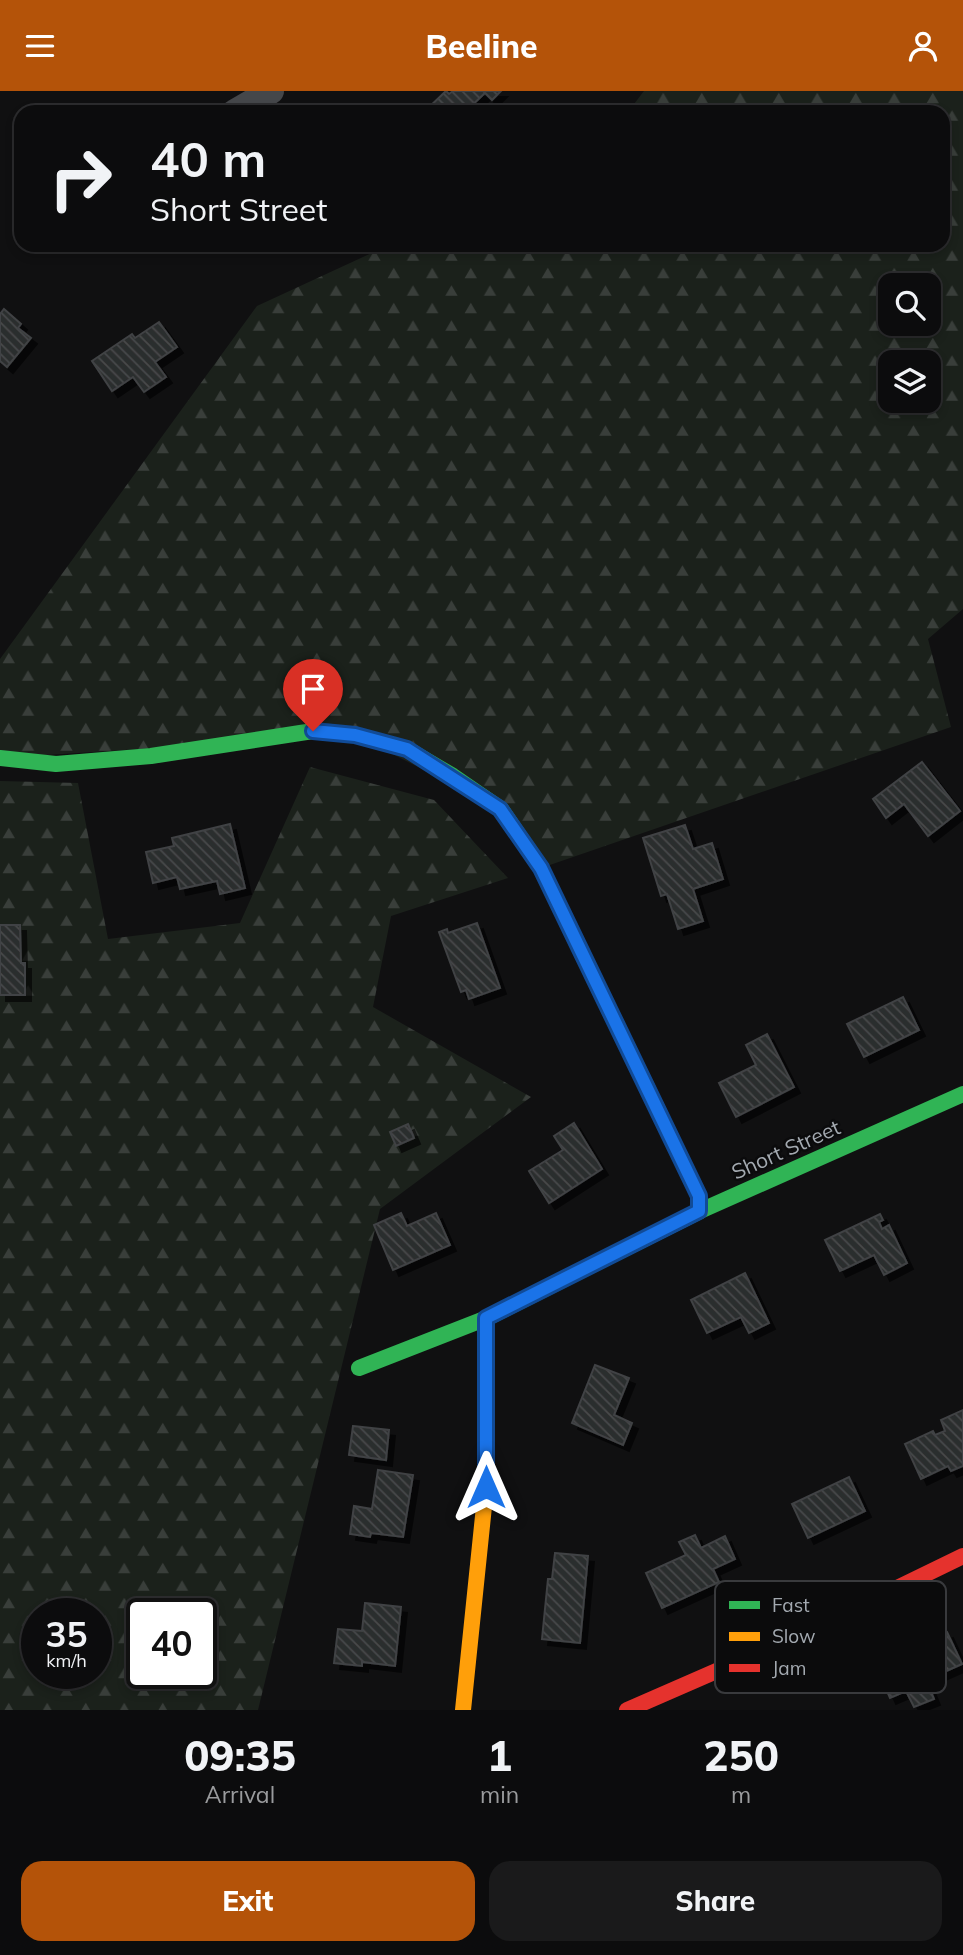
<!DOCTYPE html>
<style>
body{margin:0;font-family:Mulish,sans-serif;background:#1a1a1b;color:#f1f3f6;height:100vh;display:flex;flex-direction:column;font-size:26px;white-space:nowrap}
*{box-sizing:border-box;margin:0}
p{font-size:23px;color:#9a9b9d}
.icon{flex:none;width:38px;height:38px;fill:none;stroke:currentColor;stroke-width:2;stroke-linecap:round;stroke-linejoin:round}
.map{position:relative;height:1619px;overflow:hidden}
.details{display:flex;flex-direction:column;background:#0c0c0d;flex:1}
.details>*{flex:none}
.guide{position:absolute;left:14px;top:14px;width:936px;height:147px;border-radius:21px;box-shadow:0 4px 10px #0003,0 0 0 2px #2c2c2e;background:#0c0c0d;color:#f1f3f6;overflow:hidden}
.fabs{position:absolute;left:878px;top:182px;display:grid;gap:14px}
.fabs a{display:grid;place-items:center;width:63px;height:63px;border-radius:14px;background:#0c0c0d;box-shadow:0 4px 10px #0003,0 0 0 2px #2c2c2e;font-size:35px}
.speed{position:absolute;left:21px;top:1507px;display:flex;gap:14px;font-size:35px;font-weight:700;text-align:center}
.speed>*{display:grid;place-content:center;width:91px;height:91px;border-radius:50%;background:#0c0c0d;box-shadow:0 4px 10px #0003,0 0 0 2px #2c2c2e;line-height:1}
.speed small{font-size:18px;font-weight:400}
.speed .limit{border:4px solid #111;border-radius:10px;background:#fff;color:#111}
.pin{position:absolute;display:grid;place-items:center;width:60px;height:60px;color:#fff;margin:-72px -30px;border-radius:50% 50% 50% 0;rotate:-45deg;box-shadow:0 0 7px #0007}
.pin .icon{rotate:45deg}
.me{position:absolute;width:77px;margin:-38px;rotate:0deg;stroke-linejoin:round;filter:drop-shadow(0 0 5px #0008)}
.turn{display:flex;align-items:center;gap:24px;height:147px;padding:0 21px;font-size:32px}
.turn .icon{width:91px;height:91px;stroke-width:2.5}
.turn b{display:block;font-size:49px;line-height:60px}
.eta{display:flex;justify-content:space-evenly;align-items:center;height:119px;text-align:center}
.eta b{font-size:42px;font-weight:800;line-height:49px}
.button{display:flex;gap:14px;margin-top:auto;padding:14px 21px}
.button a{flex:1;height:80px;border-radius:21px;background:#b45309;color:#fff;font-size:28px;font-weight:800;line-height:80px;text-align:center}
.button a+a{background:#1a1a1b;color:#f1f3f6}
header{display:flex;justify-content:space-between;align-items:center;height:91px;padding:0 21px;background:#b45309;color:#fff;font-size:32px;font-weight:800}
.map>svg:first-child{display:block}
.forest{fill:url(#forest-firs);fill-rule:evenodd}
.building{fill:url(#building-back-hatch);stroke:#404244;stroke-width:2;filter:url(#shadow)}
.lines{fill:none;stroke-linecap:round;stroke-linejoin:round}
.street{stroke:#45474a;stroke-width:26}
.fast{stroke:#30b455;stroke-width:16}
.slow{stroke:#ff9f0a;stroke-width:16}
.jam{stroke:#e5322d;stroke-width:16}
.route-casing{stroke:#114b97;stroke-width:18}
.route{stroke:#1a73e8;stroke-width:12}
.labels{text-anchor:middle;stroke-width:5;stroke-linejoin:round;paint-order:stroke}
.street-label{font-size:21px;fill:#a3a9b0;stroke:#0b0b0c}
.key{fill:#0b0b0c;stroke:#393a3d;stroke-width:2}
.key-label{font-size:19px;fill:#a3a9b0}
</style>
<header><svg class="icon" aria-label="menu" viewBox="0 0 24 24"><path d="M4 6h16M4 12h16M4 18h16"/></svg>Beeline<svg class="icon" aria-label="person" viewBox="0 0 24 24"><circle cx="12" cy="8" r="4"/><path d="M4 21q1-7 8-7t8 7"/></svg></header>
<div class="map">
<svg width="963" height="1619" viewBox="0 0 963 1619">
<defs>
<pattern id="forest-firs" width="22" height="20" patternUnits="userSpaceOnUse" patternTransform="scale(1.75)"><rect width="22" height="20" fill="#1b211b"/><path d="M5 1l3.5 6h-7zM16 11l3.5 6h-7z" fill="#393e3a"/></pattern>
<pattern id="building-back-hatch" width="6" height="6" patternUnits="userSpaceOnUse" patternTransform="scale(1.75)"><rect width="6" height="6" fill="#2c2d2e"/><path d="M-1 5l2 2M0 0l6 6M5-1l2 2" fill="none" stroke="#47494a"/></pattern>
<filter id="shadow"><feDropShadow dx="6" dy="6" stdDeviation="0" flood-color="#0009"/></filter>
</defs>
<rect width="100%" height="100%" fill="#101011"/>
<g class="forest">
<path d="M644 0H963V518L928 548 951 636 541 777 501 718 355 644 0 667V568L257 215 389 154H943V21H628ZM891 194H929V233H891ZM891 271H929V310H891Z"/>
<path d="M310 676 434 709 508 787 391 825 373 916 531 1006 380 1118 258 1619H0V690L78 692 108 848 240 832ZM37 1522H96V1582H37ZM142 1522H201V1582H142Z"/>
</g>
<g class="building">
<path d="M446 0 449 3 453 0H501L492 9 485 2 465 21H424Z"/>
<path d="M4 218 21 233 18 237 31 247 7 276 0 270V223Z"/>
<path d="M159 231 177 256 155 271 166 286 144 301 133 286 112 300 92 270 132 243 135 247Z"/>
<path d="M922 671 960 720 928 745 904 713 886 727 873 708Z"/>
<path d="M230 733 245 797 220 803 217 790 180 798 177 786 153 792 146 761 174 755 172 747Z"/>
<path d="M685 734 693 758 712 752 723 788 693 798 703 830 678 838 667 803 661 805 643 747Z"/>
<path d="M477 832 500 897 469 908 466 899 461 901 439 841 447 838 448 842Z"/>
<path d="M0 834H20L21 872H25V904H0Z"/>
<path d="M903 906 919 939 864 966 847 933Z"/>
<path d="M767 943 794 996 736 1026 719 992 756 974 746 954Z"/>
<path d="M574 1032 602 1078 549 1112 529 1080 563 1059 554 1045Z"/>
<path d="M408 1033 414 1047 396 1055 390 1041Z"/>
<path d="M401 1122 407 1135 436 1122 450 1154 393 1179 374 1134Z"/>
<path d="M880 1123 883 1129 879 1131 882 1138 889 1134 907 1172 884 1184 874 1164 840 1180 825 1149Z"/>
<path d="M745 1182 769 1232 749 1242 741 1226 707 1242 691 1209Z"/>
<path d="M595 1274 629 1287 614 1324 632 1332 623 1354 572 1332Z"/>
<path d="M963 1319V1375L951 1380 948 1375 921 1388 905 1353 933 1340 935 1344 945 1340 941 1329Z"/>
<path d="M353 1335 389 1339 386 1369 349 1364Z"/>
<path d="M378 1379 413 1384 403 1446 371 1442 370 1446 350 1443 354 1415 372 1418Z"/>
<path d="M849 1386 865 1420 808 1447 792 1413Z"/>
<path d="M695 1444 701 1457 725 1445 735 1468 713 1478 719 1491 662 1517 646 1482 686 1464 679 1451Z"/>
<path d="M555 1462 588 1465 580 1552 542 1548 548 1488H552Z"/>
<path d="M365 1512 401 1516 395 1575 362 1571V1575L334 1572 338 1538 362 1540Z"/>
<path d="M947 1541 962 1573 926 1589 934 1608 914 1616 906 1600 890 1607 875 1573Z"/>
</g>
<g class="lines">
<path class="street" d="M235 21 271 0"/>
<g class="fast">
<path d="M0 667 56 673 151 665 313 640 355 644 407 658 453 685 501 718 541 777 656 1015"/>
<path d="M359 1277 487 1227 700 1120 963 1003"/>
<path d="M486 1343 487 1227"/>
</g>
<g class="slow">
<path d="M656 1015 699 1105 700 1120"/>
<path d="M463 1619 486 1396V1343"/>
</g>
<path class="jam" d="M627 1619 817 1536 963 1465"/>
</g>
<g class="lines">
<defs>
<path id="route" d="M313 640 355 644 407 658 500 718 541 777 699 1105V1120L486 1227V1396"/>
</defs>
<use href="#route" class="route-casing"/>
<use href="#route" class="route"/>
</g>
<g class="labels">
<g class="street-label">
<text transform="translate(786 1059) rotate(-24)" y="7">Short Street</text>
</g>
</g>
<rect x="715" y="1490" width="231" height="112" rx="10" class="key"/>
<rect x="729" y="1510" width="31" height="8" fill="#30b455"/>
<rect x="729" y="1541" width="31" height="9" fill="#ff9f0a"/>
<rect x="729" y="1573" width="31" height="8" fill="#e5322d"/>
<g class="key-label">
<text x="772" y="1521">Fast</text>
<text x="772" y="1552">Slow</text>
<text x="772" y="1584">Jam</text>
</g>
</svg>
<div class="fabs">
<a><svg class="icon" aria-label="search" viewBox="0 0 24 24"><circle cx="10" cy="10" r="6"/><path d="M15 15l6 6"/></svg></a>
<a><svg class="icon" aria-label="layers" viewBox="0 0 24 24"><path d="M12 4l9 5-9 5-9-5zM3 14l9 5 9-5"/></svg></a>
</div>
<div class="speed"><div>35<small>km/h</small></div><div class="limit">40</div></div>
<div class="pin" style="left:313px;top:640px;background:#d93025"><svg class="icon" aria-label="arrive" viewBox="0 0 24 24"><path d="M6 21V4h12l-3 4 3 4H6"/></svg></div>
<svg class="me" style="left:486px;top:1396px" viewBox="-20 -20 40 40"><path d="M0-17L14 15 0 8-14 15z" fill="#1a73e8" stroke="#fff" stroke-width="4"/></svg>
<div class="guide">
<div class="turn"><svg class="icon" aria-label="right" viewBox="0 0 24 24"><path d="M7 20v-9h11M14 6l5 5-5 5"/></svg><div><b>40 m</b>Short Street</div></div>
</div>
</div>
<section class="details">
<div class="eta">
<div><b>09:35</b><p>Arrival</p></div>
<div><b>1</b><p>min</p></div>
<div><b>250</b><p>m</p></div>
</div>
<div class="button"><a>Exit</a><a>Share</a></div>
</section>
